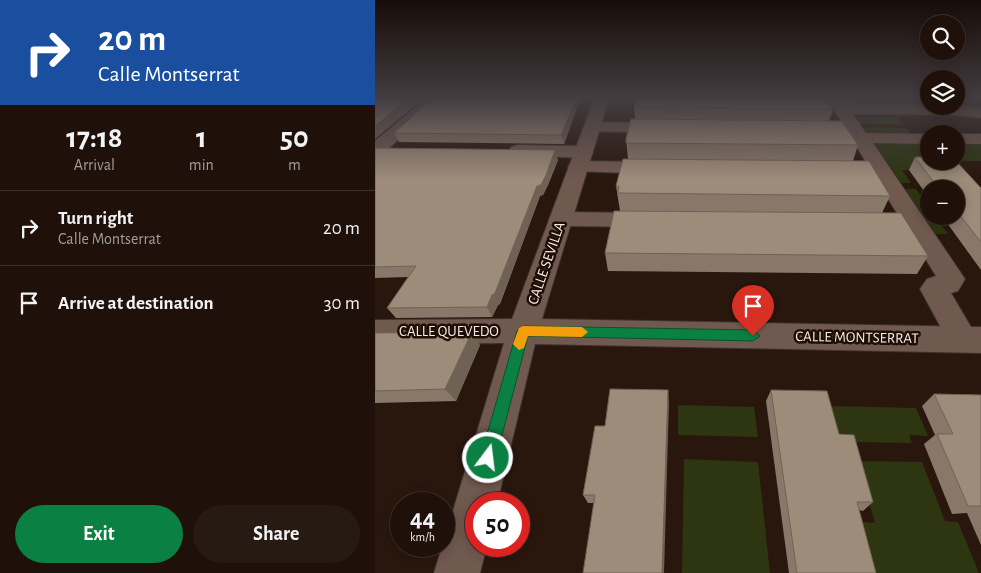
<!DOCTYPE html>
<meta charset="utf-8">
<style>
body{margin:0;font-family:"Alegreya Sans",sans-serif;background:#271a13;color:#f1f3f6;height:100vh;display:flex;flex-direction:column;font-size:19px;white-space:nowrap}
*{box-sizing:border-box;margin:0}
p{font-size:16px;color:#a19d9c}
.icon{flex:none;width:28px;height:28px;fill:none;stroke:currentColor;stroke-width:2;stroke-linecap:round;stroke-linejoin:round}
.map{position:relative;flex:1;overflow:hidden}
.panel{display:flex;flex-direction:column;background:#1f110a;width:375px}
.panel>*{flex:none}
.guide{background:#1a4fa0;color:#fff;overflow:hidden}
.buttons{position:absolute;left:545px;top:15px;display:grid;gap:10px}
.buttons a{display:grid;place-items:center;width:45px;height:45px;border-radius:50%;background:#1f110a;box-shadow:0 2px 12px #0003,0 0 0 1px #3c312b;font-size:25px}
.speed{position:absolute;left:15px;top:492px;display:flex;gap:10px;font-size:25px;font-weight:700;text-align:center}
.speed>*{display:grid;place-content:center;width:65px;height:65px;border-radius:50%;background:#1f110a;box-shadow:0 2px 12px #0003,0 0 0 1px #3c312b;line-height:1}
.speed small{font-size:12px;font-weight:400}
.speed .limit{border:8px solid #d22;background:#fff;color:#111}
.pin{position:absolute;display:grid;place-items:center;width:42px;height:42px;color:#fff;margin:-51px -21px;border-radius:50% 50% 50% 0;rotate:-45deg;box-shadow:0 0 5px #0007}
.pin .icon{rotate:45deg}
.me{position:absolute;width:55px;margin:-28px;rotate:15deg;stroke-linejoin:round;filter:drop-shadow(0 0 4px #0008)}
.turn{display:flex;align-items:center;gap:18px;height:105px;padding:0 15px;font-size:22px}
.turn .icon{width:65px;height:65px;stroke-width:2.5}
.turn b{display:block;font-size:35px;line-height:42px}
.eta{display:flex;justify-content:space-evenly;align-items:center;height:85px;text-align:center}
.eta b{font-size:30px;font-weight:600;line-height:35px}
.action{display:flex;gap:10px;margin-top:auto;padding:10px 15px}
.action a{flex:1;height:58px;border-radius:30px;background:#0b8043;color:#fff;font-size:20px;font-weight:600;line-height:58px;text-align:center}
.action a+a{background:#271a13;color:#f1f3f6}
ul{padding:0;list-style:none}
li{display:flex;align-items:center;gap:15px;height:75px;padding:0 15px;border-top:1px solid #3c312b}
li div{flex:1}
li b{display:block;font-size:19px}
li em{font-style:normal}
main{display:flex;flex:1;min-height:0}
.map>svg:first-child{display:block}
.green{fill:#2d3610}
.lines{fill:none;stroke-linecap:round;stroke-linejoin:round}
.street-casing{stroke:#3f312e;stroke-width:2}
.secondary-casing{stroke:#3f312e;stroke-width:2}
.street{fill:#70594f;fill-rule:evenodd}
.secondary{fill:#70594f;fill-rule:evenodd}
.wall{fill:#887869}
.shaded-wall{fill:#6f6255}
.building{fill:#9e8c7a;stroke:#6f6255}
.route{fill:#0b8043;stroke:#07532c}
.slow{fill:#f59e0b}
.labels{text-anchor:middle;stroke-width:5;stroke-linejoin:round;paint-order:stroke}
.street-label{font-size:15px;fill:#f9ebe5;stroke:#1f0e06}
</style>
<main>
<section class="panel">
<div class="guide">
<div class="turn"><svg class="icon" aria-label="right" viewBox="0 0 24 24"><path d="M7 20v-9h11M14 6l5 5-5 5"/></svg><div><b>20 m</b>Calle Montserrat</div></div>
</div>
<div class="eta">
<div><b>17:18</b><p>Arrival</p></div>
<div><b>1</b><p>min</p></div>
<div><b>50</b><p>m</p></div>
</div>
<ul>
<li><svg class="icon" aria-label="right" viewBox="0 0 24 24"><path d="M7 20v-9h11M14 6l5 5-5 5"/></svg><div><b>Turn right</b><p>Calle Montserrat</p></div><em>20 m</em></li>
<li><svg class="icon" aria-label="arrive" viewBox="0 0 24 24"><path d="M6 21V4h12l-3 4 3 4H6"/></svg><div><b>Arrive at destination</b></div><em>30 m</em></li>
</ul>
<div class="action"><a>Exit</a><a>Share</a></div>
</section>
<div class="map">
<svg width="606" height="573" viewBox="0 0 606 573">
<rect width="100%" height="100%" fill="#29170e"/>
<g class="green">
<path d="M460 99H554V106H581V99H587L601 110 469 112Z"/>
<path d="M479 117H522L528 125 483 124Z"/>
<path d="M487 127 531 128 537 136 492 135Z"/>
<path d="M495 141 547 142 554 150V161L571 170H527L536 183H522Z"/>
<path d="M581 145H606V161H583Z"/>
<path d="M527 189H541L554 207V216H560L573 234H557Z"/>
<path d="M303 405 379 407 383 437 303 435Z"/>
<path d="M453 406 541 408 553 436 534 435 537 443 476 442 474 434 459 433Z"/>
<path d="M309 459 383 462 395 573H307Z"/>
<path d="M482 461 547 462 570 521 583 522 604 573H499L486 522 500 523Z"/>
</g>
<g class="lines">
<defs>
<g id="street">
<path d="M50 99H67L9 153 0 154V141Z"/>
<path d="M453 99H477L482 104 581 106V103L584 106 606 108V118L579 115 478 114 491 133 554 134V144L498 143 590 279 583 291 576 293 603 339 599 348 588 352 577 348 545 289 552 279 561 276 532 229 487 227 483 222 487 217 523 215 499 176 455 173 452 169 455 165 492 164Z"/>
<path d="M217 122 291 123 297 124 300 128 297 132 291 133 211 131 209 127 211 123Z"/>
<rect x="581" y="134" width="25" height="10"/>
<path d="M143 145 209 146 216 148 218 152 216 156 209 158 136 155 134 151 136 147Z"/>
<path d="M203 161 282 162 289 164 292 168 289 172 282 174 196 171 193 167 196 163Z"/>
<path d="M186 212 275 213 283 215 287 220 283 225 275 227 186 226 178 224 174 219 178 214Z"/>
</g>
<path id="secondary" d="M219 99H234L167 319 606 327V353L160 344 122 504H101V546H112L105 573H59L129 343 0 344V320L137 319Z"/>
</defs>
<use href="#street" class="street-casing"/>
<use href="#secondary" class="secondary-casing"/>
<use href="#street" class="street"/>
<use href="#secondary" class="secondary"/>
</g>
<g class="wall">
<path d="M205 99 189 144 24 142 19 133Z"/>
<path d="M259 107 458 109 454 121 483 145 478 161 515 196 507 213 553 256 542 274 233 271 230 253 245 211 241 186 253 159 251 139 260 119Z"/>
<path d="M0 148 183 160 173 185 168 195 165 196 125 304 123 305 117 317 21 318 12 308 33 277 0 278Z"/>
<path d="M540 157 606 188V270L567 216H581V189H554V198L534 170Z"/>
<path d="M0 333 105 345 81 401 0 403Z"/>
<path d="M396 390 464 434 498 502 488 511 484 510 501 573H414L391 401Z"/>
<path d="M559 394 606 395V545L592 513 577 514 549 444 560 435 547 406Z"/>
<path d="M294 402 218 503H213L208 495 230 426Z"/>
</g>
<g class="shaded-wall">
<path d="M33 99H48L0 139V126Z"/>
<path d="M201 99H205L189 144 186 135Z"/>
<path d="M180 150 183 160 173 185 168 195 165 196 125 304 123 305 117 317 112 307 162 186Z"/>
<path d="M97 332 105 345 81 401 70 389Z"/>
<path d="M293 390 294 402 289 573H287Z"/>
</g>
<g class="building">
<path d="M0 99H33L0 126Z"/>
<path d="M57 99H201L186 135 19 133Z"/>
<path d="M261 99H451L458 109 259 107Z"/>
<path d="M256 119 467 121 483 145 251 143V139Z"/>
<path d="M0 148 180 150 171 175 166 185 162 186 120 293 117 295 112 307 12 308 41 266 0 267Z"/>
<path d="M540 157H554V161H581L606 188V242L581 210V189H564Z"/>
<path d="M248 159 494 161 515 196 243 193 244 186H241Z"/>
<path d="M239 211 526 213 553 256 230 253Z"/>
<path d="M97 332 70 389 0 391V333Z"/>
<path d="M235 389 293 390 287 573H208L220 495H208L220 426H230Z"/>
<path d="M396 390 452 391 464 434 479 435 498 502H482L501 573H422Z"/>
<path d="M559 394 606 395V506H593L562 434H578Z"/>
</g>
<linearGradient id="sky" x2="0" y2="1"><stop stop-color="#170d08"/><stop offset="0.55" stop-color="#433c41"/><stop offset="1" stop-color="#433c41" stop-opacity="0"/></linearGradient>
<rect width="606" height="179" fill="url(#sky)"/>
<path class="route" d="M148 326 378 330 385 336 378 341 153 336 121 458 118 464 113 467 107 464 105 458 142 331Z"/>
<path class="slow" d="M148 326 207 327 213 332 207 337 153 336 149 348 144 350 138 344 144 328Z"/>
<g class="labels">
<g class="street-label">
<text transform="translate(171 263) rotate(-71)" y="5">CALLE SEVILLA</text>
<text x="74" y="336">CALLE QUEVEDO</text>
<text transform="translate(482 337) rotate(1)" y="5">CALLE MONTSERRAT</text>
</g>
</g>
</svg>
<div class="buttons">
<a><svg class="icon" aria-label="search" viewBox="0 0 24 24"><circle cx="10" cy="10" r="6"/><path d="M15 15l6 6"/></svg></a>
<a><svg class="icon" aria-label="layers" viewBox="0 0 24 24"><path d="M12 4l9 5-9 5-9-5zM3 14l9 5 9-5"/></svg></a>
<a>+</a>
<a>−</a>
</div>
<div class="speed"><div>44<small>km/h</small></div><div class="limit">50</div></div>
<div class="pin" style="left:378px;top:336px;background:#d93025"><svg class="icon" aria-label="arrive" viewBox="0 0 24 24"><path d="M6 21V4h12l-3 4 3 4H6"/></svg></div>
<svg class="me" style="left:113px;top:458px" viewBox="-20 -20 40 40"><circle r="17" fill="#0b8043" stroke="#fff" stroke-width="3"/><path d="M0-11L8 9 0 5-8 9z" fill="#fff"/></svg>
</div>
</main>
